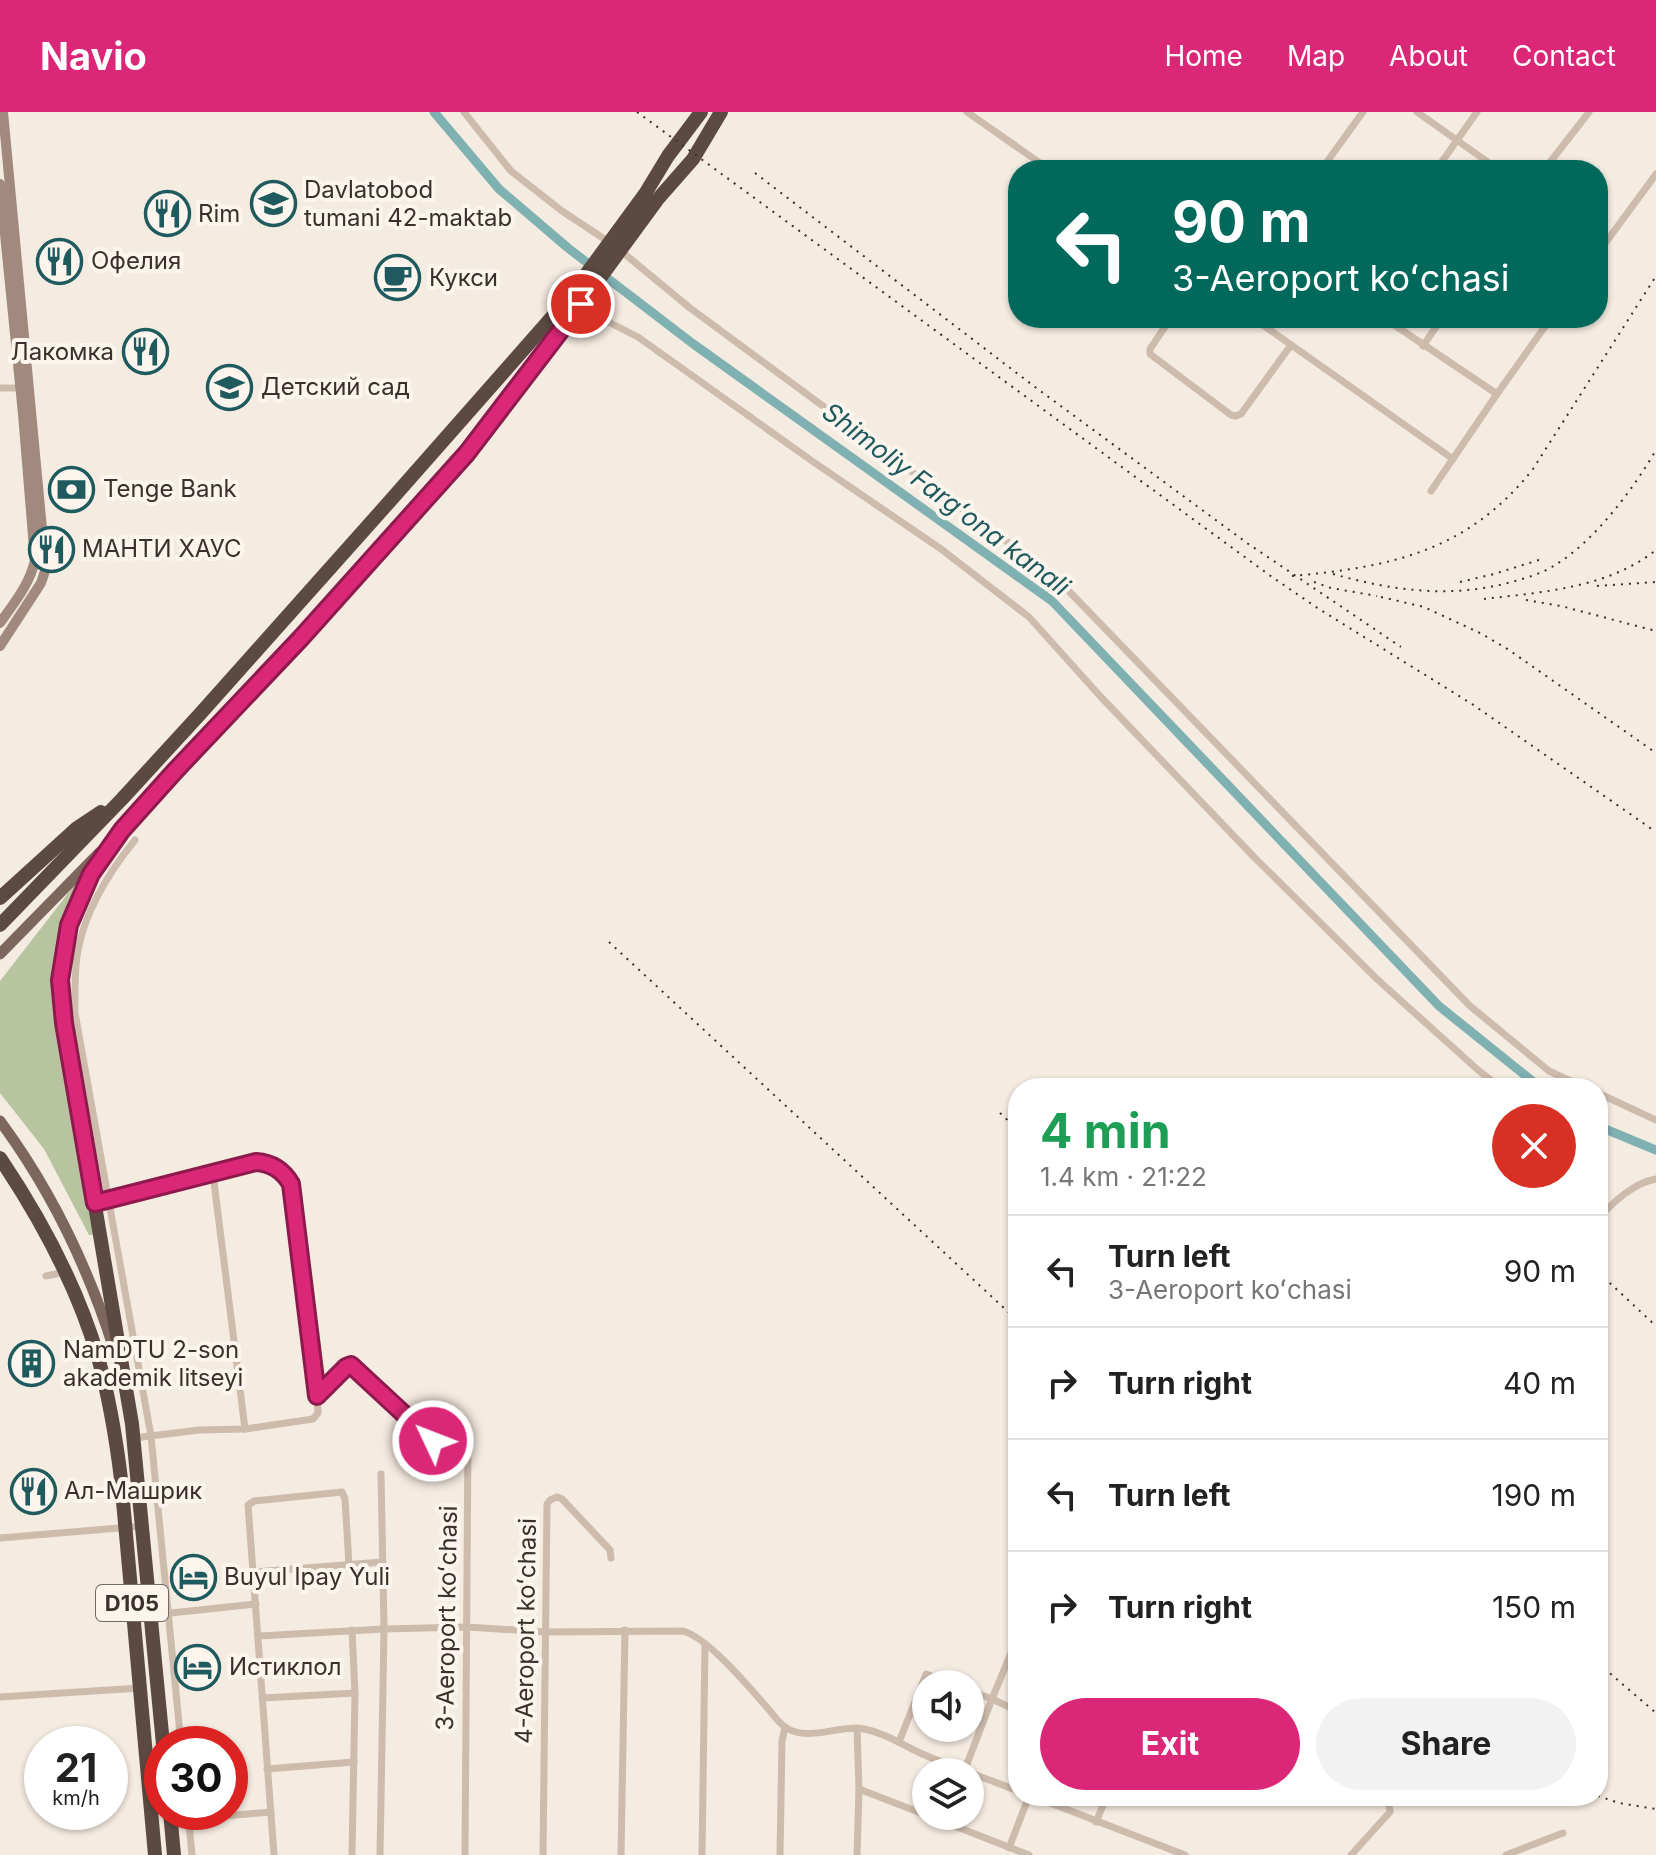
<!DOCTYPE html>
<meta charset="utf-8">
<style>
body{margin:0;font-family:Inter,sans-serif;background:#f2f2f2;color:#222;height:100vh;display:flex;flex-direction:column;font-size:30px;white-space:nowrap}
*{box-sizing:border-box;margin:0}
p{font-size:26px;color:#767676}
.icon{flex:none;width:44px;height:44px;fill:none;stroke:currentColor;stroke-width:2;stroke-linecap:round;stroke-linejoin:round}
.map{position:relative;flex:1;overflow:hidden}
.side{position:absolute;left:1008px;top:966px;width:600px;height:728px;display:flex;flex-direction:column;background:#fff;border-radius:32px;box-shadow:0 2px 6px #0004}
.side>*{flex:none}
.hud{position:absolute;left:1008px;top:48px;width:600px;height:168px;border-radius:32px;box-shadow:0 2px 6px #0004;background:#00695c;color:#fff;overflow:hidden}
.controls{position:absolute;left:912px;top:1558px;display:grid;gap:16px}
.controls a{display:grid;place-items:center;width:72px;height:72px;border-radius:50%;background:#fff;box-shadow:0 2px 6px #0004;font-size:40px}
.speed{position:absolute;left:24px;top:1614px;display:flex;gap:16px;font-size:40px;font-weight:700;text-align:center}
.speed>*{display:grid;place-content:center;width:104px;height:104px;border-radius:50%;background:#fff;box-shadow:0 2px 6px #0004;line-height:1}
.speed small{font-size:20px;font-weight:400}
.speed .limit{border:12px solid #d22;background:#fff;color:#111}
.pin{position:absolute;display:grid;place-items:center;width:68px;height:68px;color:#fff;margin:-34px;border:4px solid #fff;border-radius:50%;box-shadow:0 2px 8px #0007}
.me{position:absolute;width:88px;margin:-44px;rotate:313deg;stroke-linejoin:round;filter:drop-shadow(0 0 6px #0008)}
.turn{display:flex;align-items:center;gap:28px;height:168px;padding:0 32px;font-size:36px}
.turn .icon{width:104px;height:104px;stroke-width:2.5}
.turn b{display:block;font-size:56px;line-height:68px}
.round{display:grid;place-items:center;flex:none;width:84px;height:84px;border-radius:42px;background:#f2f2f2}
.overview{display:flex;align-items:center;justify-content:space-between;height:136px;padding:0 32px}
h1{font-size:48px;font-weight:700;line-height:60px;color:#1e9e55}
.cta{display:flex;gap:16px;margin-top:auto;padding:16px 32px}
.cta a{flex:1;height:92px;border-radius:48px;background:#db2777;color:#fff;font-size:32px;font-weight:700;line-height:92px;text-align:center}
.cta a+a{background:#f2f2f2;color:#222}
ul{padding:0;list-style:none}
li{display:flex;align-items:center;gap:24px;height:112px;padding:0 32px;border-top:2px solid #e0e0e0}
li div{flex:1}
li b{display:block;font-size:30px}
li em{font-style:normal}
header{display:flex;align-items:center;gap:48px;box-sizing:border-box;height:112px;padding:0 40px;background:#db2777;color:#fff}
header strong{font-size:38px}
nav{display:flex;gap:44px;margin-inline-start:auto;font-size:28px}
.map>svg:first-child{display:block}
.green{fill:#b8c4a0}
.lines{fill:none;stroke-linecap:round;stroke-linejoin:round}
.canal{stroke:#7fb0b2;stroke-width:9}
.street{stroke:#cdbbac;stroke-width:7}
.secondary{stroke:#a18a7d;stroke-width:10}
.primary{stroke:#7d675c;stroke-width:11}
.highway{stroke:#5c4a42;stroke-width:14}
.rail{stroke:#3b302b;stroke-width:2;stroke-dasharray:2 6;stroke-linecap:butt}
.route-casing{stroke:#8e194d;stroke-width:20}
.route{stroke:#db2777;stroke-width:14}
.labels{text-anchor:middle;stroke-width:8;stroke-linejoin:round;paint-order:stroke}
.shield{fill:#fbf5ee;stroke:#756b66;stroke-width:2}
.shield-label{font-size:22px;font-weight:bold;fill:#3b302b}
.poi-label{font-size:24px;fill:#3b302b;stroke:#fbf5ee;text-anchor:start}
.street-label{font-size:24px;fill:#3b302b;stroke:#fbf5ee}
.water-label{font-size:26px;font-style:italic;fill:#1f5a5e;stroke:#fbf5ee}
</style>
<header>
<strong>Navio</strong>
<nav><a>Home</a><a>Map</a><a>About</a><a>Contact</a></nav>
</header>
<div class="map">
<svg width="1656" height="1743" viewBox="0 0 1656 1743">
<rect width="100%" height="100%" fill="#f4ebe1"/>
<path class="green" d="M80 766 59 821 53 867 56 915 94 1123H89L44 1037 0 981V869Z"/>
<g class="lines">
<g class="canal">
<path d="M434 0 499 77 568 136 692 231 1052 489 1439 894 1541 976"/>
<path d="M1598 1014 1656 1038"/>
</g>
<g class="street">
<path d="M464 0 511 59 562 99 609 130"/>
<path d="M967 0 1050 58"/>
<path d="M1417 0 1499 58"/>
<path d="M1321 58 1363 0"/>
<path d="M1436 58 1477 0"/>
<path d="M1544 58 1589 0"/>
<path d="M621 139 690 196 1025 443 1061 471 1470 894 1549 959 1586 976"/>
<path d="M1598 141 1656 62"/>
<path d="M579 195 638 225 812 349 941 437 1029 505 1100 584 1252 743 1378 868 1478 958 1501 976"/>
<path d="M1171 206 1150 237V242L1231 303 1236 304 1241 302 1291 233"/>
<path d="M1253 206 1453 347"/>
<path d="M1384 206 1497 282"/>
<path d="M1423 234 1442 206"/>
<path d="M0 276H20"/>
<path d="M1431 379 1497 282 1551 206"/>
<path d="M135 728C109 760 86 797 78 838 74 859 75 880 75 901L151 1324 181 1632"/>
<path d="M1598 981 1656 1008"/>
<path d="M213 1062 245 1317"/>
<path d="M106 1088 256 1050C271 1051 283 1058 291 1072L317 1284 318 1301 313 1307 245 1317 199 1318 134 1326"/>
<path d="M1598 1106C1614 1090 1633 1071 1656 1067"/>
<path d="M46 1164 65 1160"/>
<path d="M317 1284 346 1255 351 1253 436 1332C447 1331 457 1320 468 1324L465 1743"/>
<path d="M0 1426 143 1414"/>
<path d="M253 1460 382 1450"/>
<path d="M152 1503 256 1492"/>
<path d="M259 1524 384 1517 467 1515 546 1520 683 1519C708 1526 746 1572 764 1592 771 1599 777 1610 785 1615 808 1631 839 1612 864 1617 885 1621 901 1632 920 1641 952 1655 986 1666 1018 1679"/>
<path d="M970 1579 992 1587 1018 1524"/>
<path d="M0 1585 140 1576"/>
<path d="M263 1586 355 1581"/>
<path d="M899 1630 926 1562 952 1572"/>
<path d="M267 1657 354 1650"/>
<path d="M965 1657 992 1587 1018 1599"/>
<path d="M859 1677 926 1703"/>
<path d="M1032 1684 1185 1743"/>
<path d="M1470 1684 1473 1687"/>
<path d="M1389 1693 1399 1684"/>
<path d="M188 1700 192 1743"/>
<path d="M929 1704 1029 1743"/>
<path d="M189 1707 271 1700"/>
<path d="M1096 1710 1107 1684"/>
<path d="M1009 1736 1029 1684"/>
<path d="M274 1743 248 1393 254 1389 342 1380 345 1387 349 1453"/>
<path d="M352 1743 355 1581 352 1518"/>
<path d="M380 1743 384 1517 381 1362"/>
<path d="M543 1743 547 1392 550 1388 557 1385 562 1387 610 1438 611 1446"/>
<path d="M621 1743 625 1518"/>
<path d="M702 1743 705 1532"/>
<path d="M780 1743 782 1629 785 1615"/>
<path d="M857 1743 859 1677 857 1616"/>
<path d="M1351 1743 1390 1700 1389 1693 1379 1684"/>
<path d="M1506 1743 1563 1721"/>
</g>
<g class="secondary">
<path d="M0 72 23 302 35 448C30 472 14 491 0 511"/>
<path d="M0 534 41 471 45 459V449L3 0"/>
</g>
<g class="primary">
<path d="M0 842 100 740"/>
<path d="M0 1009C51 1078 88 1155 114 1237"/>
</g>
<g class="highway">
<path d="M0 786 77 716 101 700"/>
<path d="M0 813 122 687 200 602 390 389 568 187 645 82 668 44 701 0"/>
<path d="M0 1046C41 1107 77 1174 98 1245 109 1285 116 1326 121 1367L155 1743"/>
<path d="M163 1632 132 1312 64 911 60 868 69 813 79 787 91 762 122 718 301 526 467 341 581 192 657 88 693 47 721 0"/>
<path d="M170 1700 174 1743"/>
</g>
<g class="rail">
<path d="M637 0 1272 465 1319 497 1472 592 1656 720"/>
<path d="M755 61 1035 275 1247 431 1401 535"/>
<path d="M1333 462C1394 479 1453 487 1515 469 1529 465 1543 461 1555 453 1594 430 1634 376 1656 338"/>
<path d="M1292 464C1392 455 1468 439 1533 357L1656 164"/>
<path d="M1314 470 1331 476 1377 484"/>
<path d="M1460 470 1494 462 1542 447"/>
<path d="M1597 474 1656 470"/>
<path d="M1381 485 1424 495 1482 522 1509 538 1656 641"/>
<path d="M1484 487C1543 480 1608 476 1656 438"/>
<path d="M1526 488 1561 494 1656 519"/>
<path d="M609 830 1018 1209"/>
<path d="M1000 1001 1018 1018"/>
<path d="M1598 1160 1656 1214"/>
<path d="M1598 1551 1656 1601"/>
<path d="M1598 1684 1619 1691 1656 1697"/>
</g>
</g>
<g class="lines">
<defs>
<path id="route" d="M433 1329 351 1253 346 1255 317 1284 291 1072C283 1058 271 1051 256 1050L95 1091 64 911 60 868 69 813 91 762 122 718 175 659 301 526 467 341 581 192"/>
</defs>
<use href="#route" class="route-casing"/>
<use href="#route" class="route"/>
</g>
<defs>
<symbol id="school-ring" viewBox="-11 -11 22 22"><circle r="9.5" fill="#fbf5ee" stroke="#1f5a5e" stroke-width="1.5"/><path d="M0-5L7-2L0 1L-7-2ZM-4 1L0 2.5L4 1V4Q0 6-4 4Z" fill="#1f5a5e"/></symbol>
<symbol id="restaurant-ring" viewBox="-11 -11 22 22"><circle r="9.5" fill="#fbf5ee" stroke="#1f5a5e" stroke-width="1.5"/><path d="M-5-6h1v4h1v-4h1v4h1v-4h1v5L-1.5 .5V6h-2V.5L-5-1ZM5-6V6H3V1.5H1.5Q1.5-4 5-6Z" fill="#1f5a5e"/></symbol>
<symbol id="cafe-ring" viewBox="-11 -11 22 22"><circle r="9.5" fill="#fbf5ee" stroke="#1f5a5e" stroke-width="1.5"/><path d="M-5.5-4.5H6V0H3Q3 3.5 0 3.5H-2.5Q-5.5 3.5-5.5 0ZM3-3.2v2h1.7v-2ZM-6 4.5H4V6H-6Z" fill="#1f5a5e"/></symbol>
<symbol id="bank-ring" viewBox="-11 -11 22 22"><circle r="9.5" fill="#fbf5ee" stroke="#1f5a5e" stroke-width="1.5"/><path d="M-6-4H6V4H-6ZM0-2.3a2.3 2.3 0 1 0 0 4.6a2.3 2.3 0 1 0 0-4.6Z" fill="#1f5a5e"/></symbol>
<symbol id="building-ring" viewBox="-11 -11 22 22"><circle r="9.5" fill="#fbf5ee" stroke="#1f5a5e" stroke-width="1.5"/><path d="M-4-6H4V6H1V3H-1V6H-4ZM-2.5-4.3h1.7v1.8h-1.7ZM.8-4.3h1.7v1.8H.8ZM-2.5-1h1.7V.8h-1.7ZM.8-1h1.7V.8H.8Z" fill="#1f5a5e"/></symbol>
<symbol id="hotel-ring" viewBox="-11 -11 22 22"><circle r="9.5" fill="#fbf5ee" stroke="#1f5a5e" stroke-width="1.5"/><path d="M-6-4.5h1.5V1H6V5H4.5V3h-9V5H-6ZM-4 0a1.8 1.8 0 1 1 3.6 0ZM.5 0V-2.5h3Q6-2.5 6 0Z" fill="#1f5a5e"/></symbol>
</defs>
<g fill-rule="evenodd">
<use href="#school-ring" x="248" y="66" width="51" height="51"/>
<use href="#restaurant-ring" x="142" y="76" width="51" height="51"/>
<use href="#restaurant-ring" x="34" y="124" width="51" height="51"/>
<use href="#cafe-ring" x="372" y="140" width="51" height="51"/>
<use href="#restaurant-ring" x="120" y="214" width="51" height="51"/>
<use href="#school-ring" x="204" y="250" width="51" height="51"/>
<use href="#bank-ring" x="46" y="352" width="51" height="51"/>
<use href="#restaurant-ring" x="26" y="412" width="51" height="51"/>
<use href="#building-ring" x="6" y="1226" width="51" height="51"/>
<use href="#restaurant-ring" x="8" y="1354" width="51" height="51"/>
<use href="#hotel-ring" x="168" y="1440" width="51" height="51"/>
<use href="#hotel-ring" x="172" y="1530" width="51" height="51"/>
</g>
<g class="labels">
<rect class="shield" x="96" y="1473" width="72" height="36" rx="6"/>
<g class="shield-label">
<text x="132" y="1499">D105</text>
</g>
<g class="poi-label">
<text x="304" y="86">Davlatobod<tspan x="304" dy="28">tumani 42-maktab</tspan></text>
<text x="198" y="110">Rim</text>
<text x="91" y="157">Офелия</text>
<text x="429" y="174">Кукси</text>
<text x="114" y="248" text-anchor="end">Лакомка</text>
<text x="261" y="283">Детский сад</text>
<text x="103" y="385">Tenge Bank</text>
<text x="82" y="445">МАНТИ ХАУС</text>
<text x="63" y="1246">NamDTU 2-son<tspan x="63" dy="28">akademik litseyi</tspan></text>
<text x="64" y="1387">Ал-Машрик</text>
<text x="224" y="1473">Buyul Ipay Yuli</text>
<text x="229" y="1563">Истиклол</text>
</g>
<g class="street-label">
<text transform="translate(447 1506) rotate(-89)" y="8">3-Aeroport koʻchasi</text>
<text transform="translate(526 1519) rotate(-89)" y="8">4-Aeroport koʻchasi</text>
</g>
<g class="water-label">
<text transform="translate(946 387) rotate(37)" y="9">Shimoliy Fargʻona kanali</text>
</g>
</g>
</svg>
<div class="controls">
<a><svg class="icon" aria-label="sound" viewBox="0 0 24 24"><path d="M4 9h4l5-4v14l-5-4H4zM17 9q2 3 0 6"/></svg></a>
<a><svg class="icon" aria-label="layers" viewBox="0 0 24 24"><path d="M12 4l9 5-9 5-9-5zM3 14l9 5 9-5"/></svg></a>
</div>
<div class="speed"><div>21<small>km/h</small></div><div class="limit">30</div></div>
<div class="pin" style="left:581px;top:192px;background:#d93025"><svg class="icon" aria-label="arrive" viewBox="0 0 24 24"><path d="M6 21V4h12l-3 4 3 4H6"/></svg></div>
<svg class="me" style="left:433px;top:1329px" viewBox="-20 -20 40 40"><circle r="17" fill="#db2777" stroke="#fff" stroke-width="3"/><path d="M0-11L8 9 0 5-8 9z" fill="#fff"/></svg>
<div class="hud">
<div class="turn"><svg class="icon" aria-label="left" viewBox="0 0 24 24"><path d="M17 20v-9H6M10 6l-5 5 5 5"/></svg><div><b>90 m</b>3-Aeroport koʻchasi</div></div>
</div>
<section class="side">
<div class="overview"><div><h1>4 min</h1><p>1.4 km · 21:22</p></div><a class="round" style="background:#d93025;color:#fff"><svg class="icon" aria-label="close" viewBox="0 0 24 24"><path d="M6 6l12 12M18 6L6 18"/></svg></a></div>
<ul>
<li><svg class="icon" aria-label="left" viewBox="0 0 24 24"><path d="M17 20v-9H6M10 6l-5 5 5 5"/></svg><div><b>Turn left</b><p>3-Aeroport koʻchasi</p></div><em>90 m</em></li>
<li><svg class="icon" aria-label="right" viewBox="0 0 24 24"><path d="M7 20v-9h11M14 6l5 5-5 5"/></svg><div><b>Turn right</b></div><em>40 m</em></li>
<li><svg class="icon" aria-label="left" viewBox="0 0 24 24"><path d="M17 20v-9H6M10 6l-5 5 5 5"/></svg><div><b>Turn left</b></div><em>190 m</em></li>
<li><svg class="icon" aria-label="right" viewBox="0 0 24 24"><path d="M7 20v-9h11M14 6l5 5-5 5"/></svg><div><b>Turn right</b></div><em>150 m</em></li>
</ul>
<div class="cta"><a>Exit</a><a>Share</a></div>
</section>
</div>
